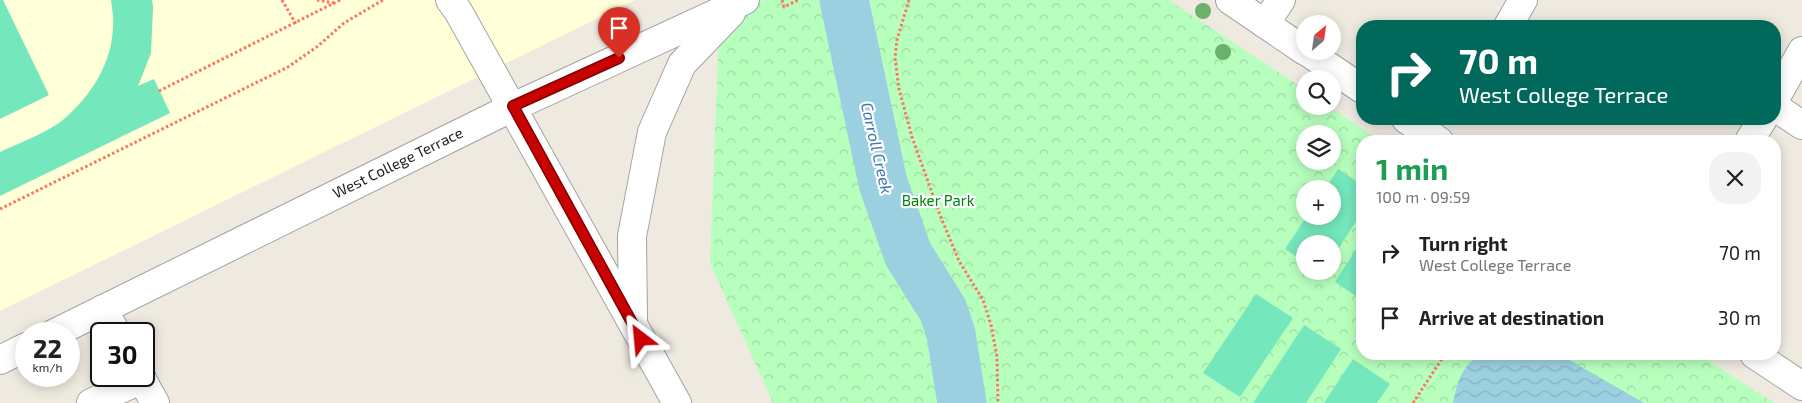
<!DOCTYPE html>
<meta charset="utf-8">
<style>
body{margin:0;font-family:"Exo 2",sans-serif;background:#f2f2f2;color:#222;height:100vh;display:flex;flex-direction:column;font-size:19px;white-space:nowrap}
*{box-sizing:border-box;margin:0}
p{font-size:16px;color:#767676}
.icon{flex:none;width:28px;height:28px;fill:none;stroke:currentColor;stroke-width:2;stroke-linecap:round;stroke-linejoin:round}
.map{position:relative;flex:1;overflow:hidden}
.sheet{position:absolute;left:1356px;top:135px;width:425px;height:225px;display:flex;flex-direction:column;background:#fff;border-radius:20px;box-shadow:0 2px 12px #0003}
.sheet>*{flex:none}
.hud{position:absolute;left:1356px;top:20px;width:425px;height:105px;border-radius:20px;box-shadow:0 2px 12px #0003;background:#00695c;color:#fff;overflow:hidden}
.needle{width:32px;rotate:29deg}
.fabs{position:absolute;left:1296px;top:15px;display:grid;gap:10px}
.fabs a{display:grid;place-items:center;width:45px;height:45px;border-radius:50%;background:#fff;box-shadow:0 2px 12px #0003;font-size:25px}
.speed{position:absolute;left:15px;top:322px;display:flex;gap:10px;font-size:25px;font-weight:700;text-align:center}
.speed>*{display:grid;place-content:center;width:65px;height:65px;border-radius:50%;background:#fff;box-shadow:0 2px 12px #0003;line-height:1}
.speed small{font-size:12px;font-weight:400}
.speed .limit{border:2px solid #111;border-radius:8px;background:#fff;color:#111}
.pin{position:absolute;display:grid;place-items:center;width:42px;height:42px;color:#fff;margin:-51px -21px;border-radius:50% 50% 50% 0;rotate:-45deg;box-shadow:0 0 5px #0007}
.pin .icon{rotate:45deg}
.me{position:absolute;width:55px;margin:-28px;rotate:331deg;stroke-linejoin:round;filter:drop-shadow(0 0 4px #0008)}
.turn{display:flex;align-items:center;gap:18px;height:105px;padding:0 20px;font-size:22px}
.turn .icon{width:65px;height:65px;stroke-width:2.5}
.turn b{display:block;font-size:35px;line-height:42px}
.round{display:grid;place-items:center;flex:none;width:52px;height:52px;border-radius:20px;background:#f2f2f2}
.head{display:flex;align-items:center;justify-content:space-between;height:85px;padding:0 20px}
h1{font-size:30px;font-weight:700;line-height:38px;color:#1e9e55}
ul{padding:0;list-style:none}
li{display:flex;align-items:center;gap:15px;height:65px;padding:0 20px}
li div{flex:1}
li b{display:block;font-size:19px}
li em{font-style:normal}
.map>svg:first-child{display:block}
.education{fill:#ffffd8}
.park{fill:url(#park-crowns);fill-rule:evenodd}
.pitch{fill:#75e7bc}
.water{fill:url(#water-waves)}
.lines{fill:none;stroke-linecap:round;stroke-linejoin:round}
.river{stroke:#9bd0e1;stroke-width:49}
.minor-casing{stroke:#a3a3a3;stroke-width:30}
.path{stroke:#ff7360;stroke-width:3;stroke-dasharray:2.5 2.5;stroke-linecap:butt}
.minor{stroke:#fff;stroke-width:28}
.tree{fill:#6bb16c}
.route-casing{stroke:#810100;stroke-width:12}
.route{stroke:#c70200;stroke-width:9}
.labels{text-anchor:middle;stroke-width:4.5;stroke-linejoin:round;paint-order:stroke}
.street-label{font-size:15px;fill:#1c1c1c;stroke:#fff}
.park-label{font-size:15px;fill:#00830d;stroke:#fff}
.water-label{font-size:16px;font-style:italic;fill:#3f78b4;stroke:#fff}
</style>
<div class="map">
<svg width="1802" height="403" viewBox="0 0 1802 403">
<defs>
<pattern id="park-crowns" width="20" height="18" patternUnits="userSpaceOnUse" patternTransform="scale(1.25)"><rect width="20" height="18" fill="#b7ffbd"/><path d="M2 6a3 3 0 1 1 6 0M12 15a3 3 0 1 1 6 0" fill="none" stroke="#9ddaa2"/></pattern>
<pattern id="water-waves" width="16" height="10" patternUnits="userSpaceOnUse" patternTransform="scale(1.25)"><rect width="16" height="10" fill="#9bd0e1"/><path d="M0 5q4-4 8 0t8 0" fill="none" stroke="#85b2c0"/></pattern>
</defs>
<rect width="100%" height="100%" fill="#eeeae0"/>
<path class="education" d="M0 0H635L0 311Z"/>
<path class="park" d="M720 0H1169L1305 90V106H1328L1380 141H1362V354H1698L1774 403H773L710 263ZM1305 134H1332V161H1305ZM1305 189H1332V216H1305ZM1305 244H1332V271H1305Z"/>
<g class="pitch">
<path d="M0 0H3L49 95 0 119Z"/>
<path d="M111 0H152L153 7 151 53 138 86 154 79 170 113 0 196V152C19 143 49 132 64 119 91 96 112 63 113 27 114 18 112 9 111 0Z"/>
<path d="M1338 169 1362 185V212L1333 257 1332 244H1305V262L1285 249 1307 216H1332V189H1325Z"/>
<path d="M1362 240V300L1335 282Z"/>
<path d="M1256 294 1293 318 1240 397 1203 373Z"/>
<path d="M1304 325 1341 349 1306 403H1253Z"/>
<path d="M1353 359 1390 384 1377 403H1324Z"/>
</g>
<path class="water" d="M1482 354H1559L1644 403H1453C1457 383 1462 364 1482 354Z"/>
<g class="lines">
<path class="river" d="M844 0 883 183 908 254 943 310 951 334 962 403"/>
<defs>
<g id="minor">
<path d="M450 0 458 11 677 403"/>
<path d="M1230 0 1305 51"/>
<path d="M1265 24 1281 0"/>
<path d="M1508 26 1523 0"/>
<path d="M1306 51 1362 89"/>
<path d="M1775 99 1802 51"/>
<path d="M1775 107 1802 125"/>
<path d="M1406 119 1439 141"/>
<path d="M1749 141 1763 119"/>
<path d="M103 309 117 334"/>
<path d="M633 319 632 236 652 132 682 64 731 13"/>
<path d="M53 334 513 107 745 0"/>
<path d="M1754 354 1802 386"/>
<path d="M0 360 26 347"/>
<path d="M140 376 155 403"/>
<path d="M91 403 142 379"/>
</g>
</defs>
<use href="#minor" class="minor-casing"/>
<g class="path">
<path d="M282 0 296 24"/>
<path d="M317 0 334 3"/>
<path d="M782 0 784 7 798 0"/>
<path d="M909 0 897 40 895 58 899 89 912 137 940 215 959 261 983 300 991 325 997 357 998 403"/>
<path d="M159 91 340 0"/>
<path d="M0 209 288 67 318 46 344 23 383 0"/>
<path d="M1413 403 1445 354"/>
</g>
<use href="#minor" class="minor"/>
</g>
<g class="tree">
<circle cx="1203" cy="11" r="8"/>
<circle cx="1223" cy="52" r="8"/>
</g>
<g class="lines">
<defs>
<path id="route" d="M619 58 513 106 641 339"/>
</defs>
<use href="#route" class="route-casing"/>
<use href="#route" class="route"/>
</g>
<g class="labels">
<g class="street-label">
<text transform="translate(398 163) rotate(-26)" y="5">West College Terrace</text>
</g>
<g class="park-label">
<text x="938" y="206">Baker Park</text>
</g>
<g class="water-label">
<text transform="translate(877 148) rotate(77)" y="6">Carroll Creek</text>
</g>
</g>
</svg>
<div class="fabs">
<a><svg class="needle" viewBox="-14 -14 28 28"><path d="M0-13l5 13h-10z" fill="#e53935"/><path d="M0 13l5-13h-10z" fill="#767676"/></svg></a>
<a><svg class="icon" aria-label="search" viewBox="0 0 24 24"><circle cx="10" cy="10" r="6"/><path d="M15 15l6 6"/></svg></a>
<a><svg class="icon" aria-label="layers" viewBox="0 0 24 24"><path d="M12 4l9 5-9 5-9-5zM3 14l9 5 9-5"/></svg></a>
<a>+</a>
<a>−</a>
</div>
<div class="speed"><div>22<small>km/h</small></div><div class="limit">30</div></div>
<div class="pin" style="left:619px;top:58px;background:#d93025"><svg class="icon" aria-label="arrive" viewBox="0 0 24 24"><path d="M6 21V4h12l-3 4 3 4H6"/></svg></div>
<svg class="me" style="left:641px;top:339px" viewBox="-20 -20 40 40"><path d="M0-17L14 15 0 8-14 15z" fill="#c70200" stroke="#fff" stroke-width="4"/></svg>
<div class="hud">
<div class="turn"><svg class="icon" aria-label="right" viewBox="0 0 24 24"><path d="M7 20v-9h11M14 6l5 5-5 5"/></svg><div><b>70 m</b>West College Terrace</div></div>
</div>
<section class="sheet">
<div class="head"><div><h1>1 min</h1><p>100 m · 09:59</p></div><a class="round"><svg class="icon" aria-label="close" viewBox="0 0 24 24"><path d="M6 6l12 12M18 6L6 18"/></svg></a></div>
<ul>
<li><svg class="icon" aria-label="right" viewBox="0 0 24 24"><path d="M7 20v-9h11M14 6l5 5-5 5"/></svg><div><b>Turn right</b><p>West College Terrace</p></div><em>70 m</em></li>
<li><svg class="icon" aria-label="arrive" viewBox="0 0 24 24"><path d="M6 21V4h12l-3 4 3 4H6"/></svg><div><b>Arrive at destination</b></div><em>30 m</em></li>
</ul>
</section>
</div>
